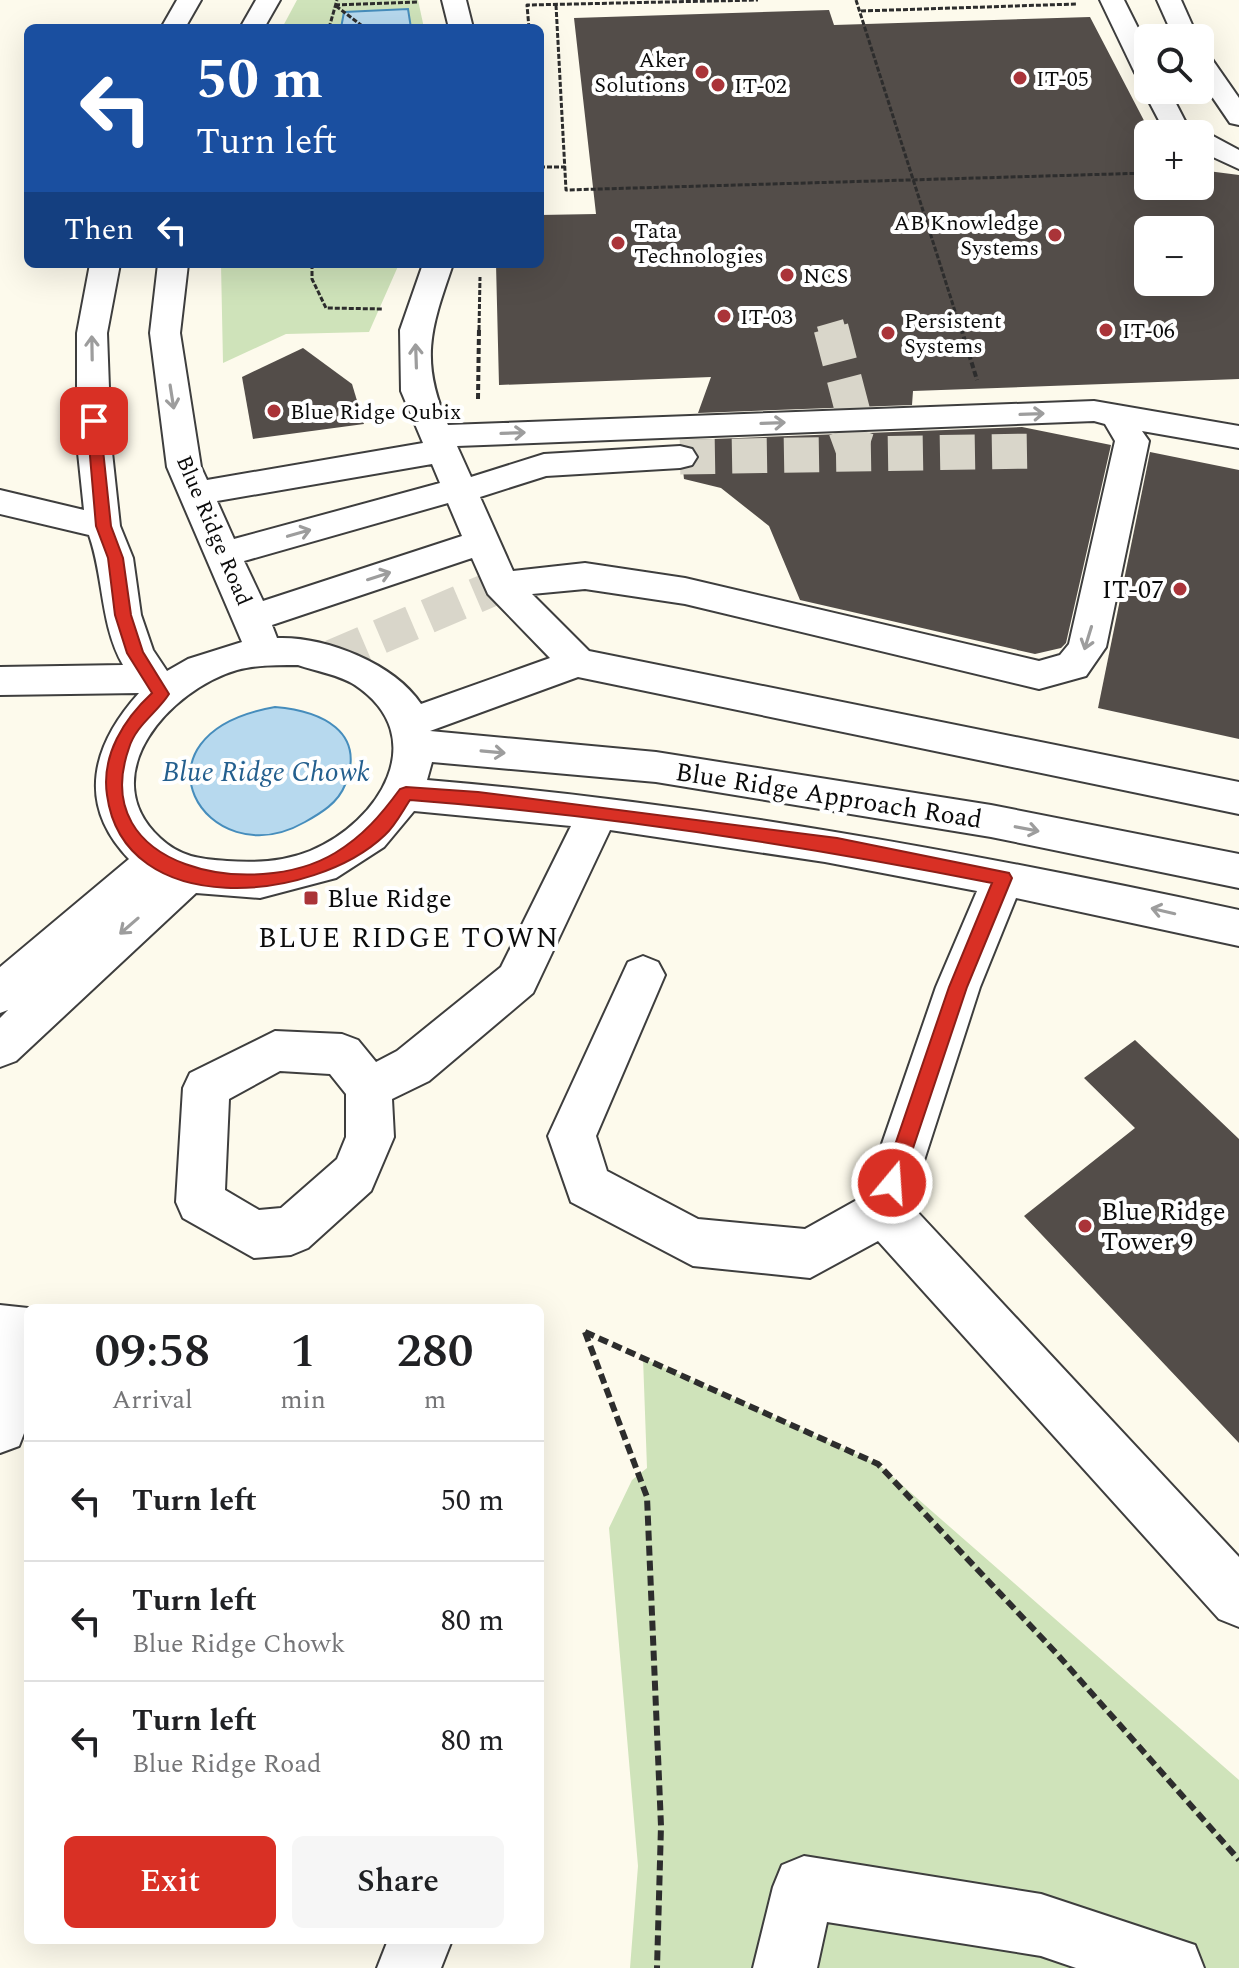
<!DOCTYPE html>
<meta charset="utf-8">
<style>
body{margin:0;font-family:Spectral,serif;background:#f6f6f6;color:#202124;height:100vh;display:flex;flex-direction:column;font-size:30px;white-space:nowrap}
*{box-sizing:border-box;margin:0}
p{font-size:26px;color:#757577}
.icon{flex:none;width:44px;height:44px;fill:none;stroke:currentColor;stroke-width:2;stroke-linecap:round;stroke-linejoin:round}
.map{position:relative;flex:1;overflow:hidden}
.details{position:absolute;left:24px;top:1304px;width:520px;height:640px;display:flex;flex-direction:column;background:#fff;border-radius:12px;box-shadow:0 8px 32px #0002}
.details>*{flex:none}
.guide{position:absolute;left:24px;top:24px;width:520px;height:244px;border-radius:12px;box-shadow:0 8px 32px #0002;background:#1a4fa0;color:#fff;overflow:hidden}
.buttons{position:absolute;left:1134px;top:24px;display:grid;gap:16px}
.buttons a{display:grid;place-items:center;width:80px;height:80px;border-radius:12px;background:#fff;box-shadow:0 8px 32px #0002;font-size:40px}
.pin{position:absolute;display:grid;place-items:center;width:68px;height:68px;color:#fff;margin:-34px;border-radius:16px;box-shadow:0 4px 12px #0006}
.me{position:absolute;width:88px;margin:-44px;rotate:18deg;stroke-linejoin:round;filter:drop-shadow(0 0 6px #0008)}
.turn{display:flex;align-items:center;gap:28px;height:168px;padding:0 40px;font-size:36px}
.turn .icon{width:104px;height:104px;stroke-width:2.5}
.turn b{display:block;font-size:56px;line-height:68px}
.then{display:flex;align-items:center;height:76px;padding:0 40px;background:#0003;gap:16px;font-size:30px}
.eta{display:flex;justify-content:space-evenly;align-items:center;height:136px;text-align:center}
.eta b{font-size:48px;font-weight:600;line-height:56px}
.cta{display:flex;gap:16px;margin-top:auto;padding:16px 40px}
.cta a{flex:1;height:92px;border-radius:12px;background:#d93025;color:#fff;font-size:32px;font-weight:600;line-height:92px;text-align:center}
.cta a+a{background:#f6f6f6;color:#202124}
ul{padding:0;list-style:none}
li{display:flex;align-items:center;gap:24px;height:120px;padding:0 40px;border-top:2px solid #e0e0e0}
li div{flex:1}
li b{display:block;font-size:30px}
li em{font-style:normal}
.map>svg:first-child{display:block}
.green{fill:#cfe3ba}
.water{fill:#b7d9ee;stroke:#468dbc;stroke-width:2}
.building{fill:#534d49;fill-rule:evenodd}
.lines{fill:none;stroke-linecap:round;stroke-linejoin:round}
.minor-tunnel-far1{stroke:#d9d6ca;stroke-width:27;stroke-dasharray:27 14;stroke-linecap:butt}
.minor-tunnel{stroke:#d9d6ca;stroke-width:35;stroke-dasharray:35 17;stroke-linecap:butt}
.minor-casing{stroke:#3e3e3e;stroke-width:4}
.path-far2{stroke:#2d2d2d;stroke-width:3;stroke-dasharray:5 2;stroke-linecap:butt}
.path-far1{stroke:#2d2d2d;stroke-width:4;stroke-dasharray:6 3;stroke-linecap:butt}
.path{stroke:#2d2d2d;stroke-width:6;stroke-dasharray:10 5;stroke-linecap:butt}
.minor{fill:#fff;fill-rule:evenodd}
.oneway{stroke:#9d9d9d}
.route{fill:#d93025;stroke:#8d1f18;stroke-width:2}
.poi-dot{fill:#aa3439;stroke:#fff;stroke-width:3}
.labels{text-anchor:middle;stroke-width:8;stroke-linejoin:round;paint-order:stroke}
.far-poi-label{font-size:22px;fill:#0b0b0b;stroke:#fff;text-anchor:start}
.far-street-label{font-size:22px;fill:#0b0b0b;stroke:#fff}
.poi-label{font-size:26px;fill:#0b0b0b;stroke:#fff;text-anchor:start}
.street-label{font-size:26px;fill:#0b0b0b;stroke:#fff}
.water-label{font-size:28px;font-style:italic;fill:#245f8e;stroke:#fff}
.neighbourhood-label{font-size:28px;letter-spacing:2px;fill:#0b0b0b;stroke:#fff}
</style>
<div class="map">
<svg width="1239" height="1968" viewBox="0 0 1239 1968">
<rect width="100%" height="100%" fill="#fdfaec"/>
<g class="green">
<path d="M297 0H418L424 28H282Z"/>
<path d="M221 264H399L369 332 286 334 223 363Z"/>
<path d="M643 1358 878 1464 1239 1780V1968H630L638 1866 609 1528 632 1480 647 1468Z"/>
</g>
<g class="water">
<path d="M408 9 411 28H341L344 12Z"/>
<path d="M275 707C321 711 367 731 345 785 338 803 321 813 305 822 205 879 121 734 275 707Z"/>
</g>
<g class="building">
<path d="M829 10 834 25 1090 17 1151 134 1148 186H1200V170L1239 175V379L913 391 912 405 698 413 711 377 499 385 496 264H540V215L596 214 574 18ZM1148 230H1200V282H1148Z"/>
<path d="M303 348 352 384 364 424 253 439 242 377Z"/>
<path d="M1022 427 1111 445 1066 643 1061 648 1035 654 800 600 769 526 721 488 684 479 683 470 693 468 700 459 695 447 685 444 687 440Z"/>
<path d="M1150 452 1239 470V739L1098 708Z"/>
<path d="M1135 1040 1239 1139V1443L1024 1216 1135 1128 1084 1078Z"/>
</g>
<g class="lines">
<path class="minor-tunnel-far1" d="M830 323 832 330"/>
<g class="minor-tunnel">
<path d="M831 328 857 428 851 446 832 453"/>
<path d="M680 457 1036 451"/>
<path d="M332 657 501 585"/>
</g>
<defs>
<g id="minor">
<path d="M177 0H201L185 28H161Z"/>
<path d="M256 0H280L264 28H240Z"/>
<path d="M442 0H466L473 28H449Z"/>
<path d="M1100 0H1124L1148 48V81L1135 73Z"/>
<path d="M1157 0H1181L1198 38H1174Z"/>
<path d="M1200 52 1209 55 1239 98V125L1230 123 1200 79Z"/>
<path d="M1147 84 1148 90H1169L1185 121 1239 150V169L1200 151V134L1165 132 1143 90Z"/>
<path d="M90 264H120L107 333 111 443 120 526 133 558 141 615 153 650 167 671 188 659 242 642 167 467 150 333 158 264H188L180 333 201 467 207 480 423 443 401 391 400 330 423 264H453C431 328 419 360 448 425L1094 401 1239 426V448L1142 431 1149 441 1106 647 1086 676 1039 689 685 604 585 589 532 594 589 651 1239 782V814L578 677 430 731 656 752 991 805 1239 854V888L991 837 656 782 432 762 427 780C701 803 970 852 1239 910V946L1016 898 980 987 910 1204 1239 1557V1627L1219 1619 878 1241 810 1278 693 1266 571 1202 548 1136 628 962 643 956 658 962 665 975 596 1136 607 1171 698 1219 805 1229 864 1196 936 987 977 891 825 862 610 830 533 993 429 1081 392 1099 394 1137 371 1191 308 1248 291 1255 254 1258 183 1218 176 1202 183 1088 190 1073 275 1031 342 1034 358 1040 376 1062 397 1051 501 967 571 826 414 811 384 847 336 878 260 898 196 893 16 1061 0 1067V1018L8 1010 0 1013V967L129 859C76 804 92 745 139 693L0 695V667L123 665C100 625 104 577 89 535L0 514V490L84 510 77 443V333ZM1094 421 1105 424 1115 441 1069 644 1060 655 1039 661 685 578 585 563 513 571 480 497 546 476 680 468 692 465 697 457 692 449 680 446 544 454 471 477 457 446ZM432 464 440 483 234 539 217 501ZM448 503 462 536 263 601 244 561ZM472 558 488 594 550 658 421 704C394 663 324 636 277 638L272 625ZM298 665C315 671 340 675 355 685 433 737 379 823 310 851 283 862 255 863 227 861 200 859 180 857 160 838 92 775 171 689 237 670 256 665 278 665 298 665ZM280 1071 330 1074 346 1094V1137L337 1159 281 1208 259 1210 225 1190 229 1099Z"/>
<path d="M0 1305 28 1308V1423L19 1446 0 1453Z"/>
<path d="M804 1856 1041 1894 1195 1945 1204 1968H1076L1041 1956 827 1922 817 1968H753L773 1887 782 1865Z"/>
<path d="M388 1940H452L441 1968H377Z"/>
</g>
</defs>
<use href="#minor" class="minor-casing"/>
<g class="path-far2">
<path d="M856 0 961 330"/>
<path d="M335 5 418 2"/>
<path d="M556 5 566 190 1148 173"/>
<path d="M336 6 365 28"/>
<path d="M861 11 1076 4"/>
<path d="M329 28 337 0"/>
<path d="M529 28 527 5 758 0"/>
<path d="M540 167H565"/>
<path d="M312 264V279L326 308 382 309"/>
<path d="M479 330 480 277"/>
</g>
<g class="path-far1">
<path d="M961 328 977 380"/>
<path d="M478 399 479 328"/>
</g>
<g class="path">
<path d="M585 1332 878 1464 1058 1655 1239 1860"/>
<path d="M585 1332 647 1497 661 1826 657 1968"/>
</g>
<use href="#minor" class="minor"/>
</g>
<defs><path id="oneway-shaft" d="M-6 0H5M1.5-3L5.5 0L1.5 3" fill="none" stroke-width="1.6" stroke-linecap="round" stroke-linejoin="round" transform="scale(2)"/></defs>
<g class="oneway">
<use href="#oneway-shaft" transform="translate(92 348) rotate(-91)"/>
<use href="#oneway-shaft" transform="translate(416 356) rotate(-92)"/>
<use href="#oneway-shaft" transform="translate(172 397) rotate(81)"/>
<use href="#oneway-shaft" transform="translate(1032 414) rotate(-2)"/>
<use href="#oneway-shaft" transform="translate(773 423) rotate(-2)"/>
<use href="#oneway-shaft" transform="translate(513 433) rotate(-2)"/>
<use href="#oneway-shaft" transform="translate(299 533) rotate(-16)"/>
<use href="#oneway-shaft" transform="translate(379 576) rotate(-18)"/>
<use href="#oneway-shaft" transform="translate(1088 638) rotate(107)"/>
<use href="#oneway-shaft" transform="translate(493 752) rotate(5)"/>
<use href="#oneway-shaft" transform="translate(1027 829) rotate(11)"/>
<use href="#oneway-shaft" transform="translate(1163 911) rotate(-167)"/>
<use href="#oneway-shaft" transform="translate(129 926) rotate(139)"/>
</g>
<path class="route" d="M94 417 100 421 111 526 123 558 131 615 143 652 169 694C157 713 136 725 129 748 86 870 255 901 335 853 363 836 381 815 400 789L406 787 478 792 837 838 1009 873 1012 878 967 987 899 1190 892 1193 885 1190 882 1183 949 987 992 883C801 845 605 815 410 800 402 812 395 826 385 835 314 903 124 921 107 795 101 755 124 719 152 693L127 653 115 615 108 558 96 526 87 421Z"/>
<g class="poi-dot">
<circle cx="702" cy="72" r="8"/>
<circle cx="1020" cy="78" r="8"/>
<circle cx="718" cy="85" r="8"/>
<circle cx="1055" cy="235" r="8"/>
<circle cx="618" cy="243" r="8"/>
<circle cx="787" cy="275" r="8"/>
<circle cx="724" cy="316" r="8"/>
<circle cx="1106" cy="330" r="8"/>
<circle cx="888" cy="333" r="8"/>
<circle cx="274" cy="411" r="8"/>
<circle cx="1180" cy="589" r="8"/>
<rect x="303" y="890" width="16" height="16" rx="4"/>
<circle cx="1085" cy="1226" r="8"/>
</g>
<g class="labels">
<g class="far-poi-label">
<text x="686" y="67" text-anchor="end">Aker<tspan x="686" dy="25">Solutions</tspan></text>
<text x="1036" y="86">IT-05</text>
<text x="734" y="93">IT-02</text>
<text x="1039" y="230" text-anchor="end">AB Knowledge<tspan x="1039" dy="25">Systems</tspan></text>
<text x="634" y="238">Tata<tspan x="634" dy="25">Technologies</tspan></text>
<text x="803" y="283">NCS</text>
<text x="740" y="324">IT-03</text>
<text x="904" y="328">Persistent<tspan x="904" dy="25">Systems</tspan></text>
<text x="1122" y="338">IT-06</text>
<text x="290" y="419">Blue Ridge Qubix</text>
</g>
<g class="far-street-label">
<text transform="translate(215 530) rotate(67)" y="8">Blue Ridge Road</text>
</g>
<g class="poi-label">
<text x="1164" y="598" text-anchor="end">IT-07</text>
<text x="327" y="907">Blue Ridge</text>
<text x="1101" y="1220">Blue Ridge<tspan x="1101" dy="30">Tower 9</tspan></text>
</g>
<g class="street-label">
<text transform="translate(829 795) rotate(9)" y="9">Blue Ridge Approach Road</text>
</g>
<g class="water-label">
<text x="266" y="781">Blue Ridge Chowk</text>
</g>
<g class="neighbourhood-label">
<text x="409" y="947">BLUE RIDGE TOWN</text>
</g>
</g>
</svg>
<div class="buttons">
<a><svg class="icon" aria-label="search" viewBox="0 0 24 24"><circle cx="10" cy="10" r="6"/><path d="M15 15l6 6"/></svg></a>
<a>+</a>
<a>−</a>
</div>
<div class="pin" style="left:94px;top:421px;background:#d93025"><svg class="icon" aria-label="arrive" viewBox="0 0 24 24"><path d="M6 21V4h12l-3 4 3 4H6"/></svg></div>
<svg class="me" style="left:892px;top:1183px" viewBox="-20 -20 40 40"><circle r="17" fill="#d93025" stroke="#fff" stroke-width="3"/><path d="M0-11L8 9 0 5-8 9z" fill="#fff"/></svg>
<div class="guide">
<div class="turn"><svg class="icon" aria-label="left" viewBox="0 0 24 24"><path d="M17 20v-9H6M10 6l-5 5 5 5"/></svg><div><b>50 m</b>Turn left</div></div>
<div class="then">Then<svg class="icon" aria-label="left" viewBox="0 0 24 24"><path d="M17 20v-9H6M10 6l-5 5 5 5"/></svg></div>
</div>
<section class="details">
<div class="eta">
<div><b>09:58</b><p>Arrival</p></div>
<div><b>1</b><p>min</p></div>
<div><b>280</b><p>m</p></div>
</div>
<ul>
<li><svg class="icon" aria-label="left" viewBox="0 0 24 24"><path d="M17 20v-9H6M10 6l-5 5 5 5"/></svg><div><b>Turn left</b></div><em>50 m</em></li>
<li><svg class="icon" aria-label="left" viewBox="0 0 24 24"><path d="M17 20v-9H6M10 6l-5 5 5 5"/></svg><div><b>Turn left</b><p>Blue Ridge Chowk</p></div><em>80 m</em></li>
<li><svg class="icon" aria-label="left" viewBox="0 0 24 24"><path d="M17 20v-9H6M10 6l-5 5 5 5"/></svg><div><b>Turn left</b><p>Blue Ridge Road</p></div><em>80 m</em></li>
</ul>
<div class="cta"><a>Exit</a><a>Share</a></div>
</section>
</div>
